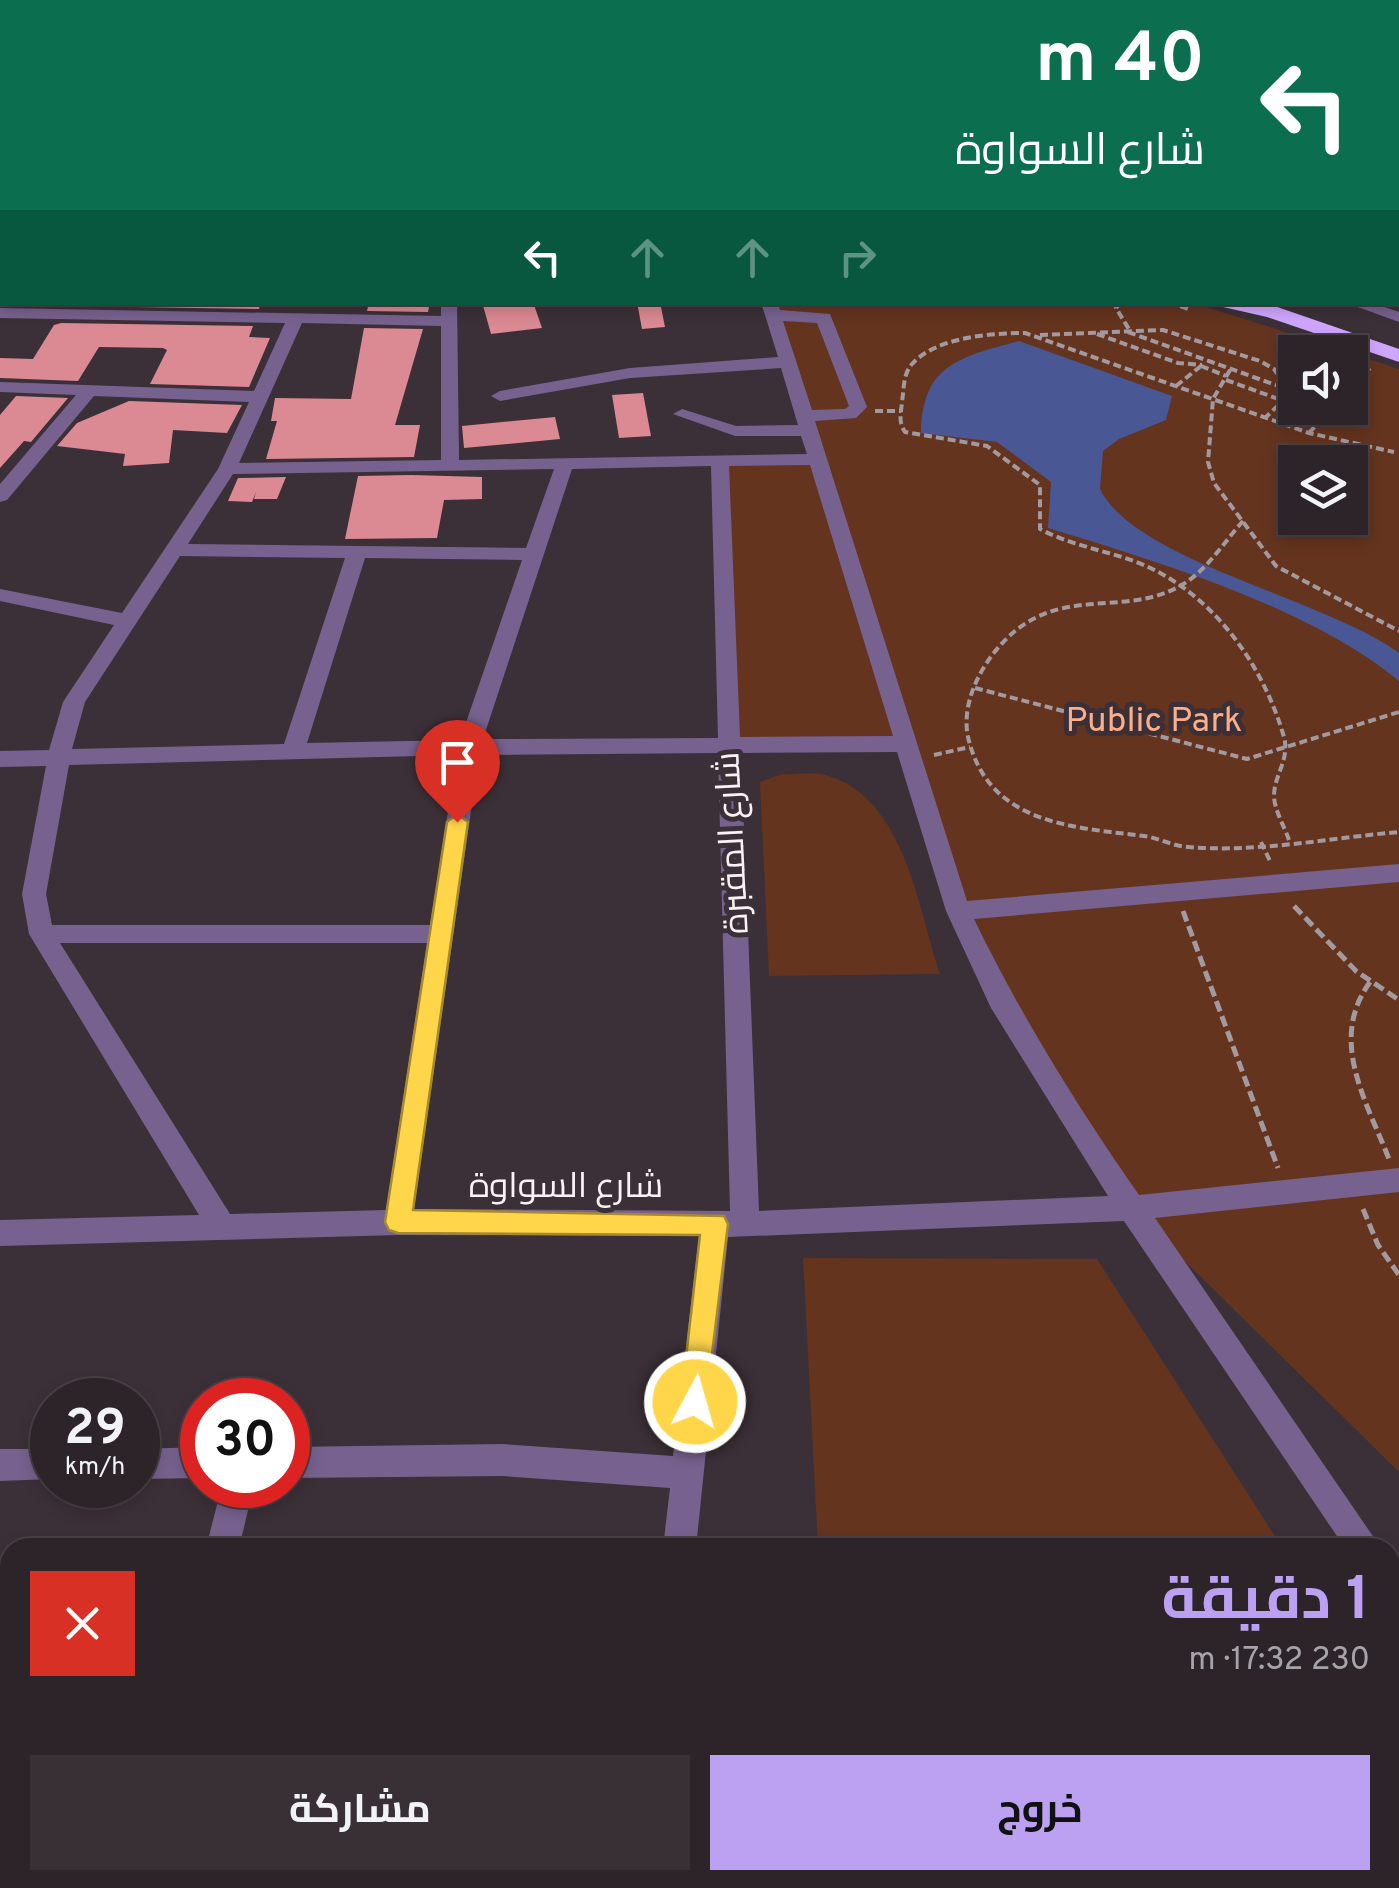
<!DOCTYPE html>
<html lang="ar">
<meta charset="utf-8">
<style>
body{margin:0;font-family:Overpass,Cairo,sans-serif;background:#383035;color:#f1f3f6;direction:rtl;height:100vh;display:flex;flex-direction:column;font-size:38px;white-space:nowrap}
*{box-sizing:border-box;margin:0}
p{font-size:32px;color:#a6a4a8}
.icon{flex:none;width:55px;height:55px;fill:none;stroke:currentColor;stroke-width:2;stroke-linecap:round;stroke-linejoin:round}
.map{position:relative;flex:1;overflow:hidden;direction:ltr}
.panel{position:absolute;left:0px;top:1538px;width:1400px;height:352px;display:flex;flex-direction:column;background:#2c2429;border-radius:30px 30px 0 0;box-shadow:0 5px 15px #0003,0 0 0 2px #484146;direction:rtl}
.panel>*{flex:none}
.hud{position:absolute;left:0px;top:0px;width:1400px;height:305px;box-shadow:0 5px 15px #0003,0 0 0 2px #484146;direction:rtl;background:#0b6e4f;color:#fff;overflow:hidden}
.controls{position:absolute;left:1278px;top:335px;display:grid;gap:20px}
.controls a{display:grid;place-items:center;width:90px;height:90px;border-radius:0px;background:#2c2429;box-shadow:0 5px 15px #0003,0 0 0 2px #484146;font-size:50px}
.speed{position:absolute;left:30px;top:1378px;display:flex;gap:20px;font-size:50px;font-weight:700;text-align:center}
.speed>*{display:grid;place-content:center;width:130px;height:130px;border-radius:50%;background:#2c2429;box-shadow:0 5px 15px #0003,0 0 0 2px #484146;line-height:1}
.speed small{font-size:25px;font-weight:400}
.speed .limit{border:15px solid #d22;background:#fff;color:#111}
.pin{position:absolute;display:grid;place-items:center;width:85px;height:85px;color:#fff;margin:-102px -42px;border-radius:50% 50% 50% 0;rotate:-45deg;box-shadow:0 0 10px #0007}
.pin .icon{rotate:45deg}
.me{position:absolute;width:110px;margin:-55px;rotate:6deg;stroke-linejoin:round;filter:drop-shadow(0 0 8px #0008)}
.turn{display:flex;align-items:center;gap:35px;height:210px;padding:0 30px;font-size:45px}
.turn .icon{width:130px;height:130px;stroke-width:2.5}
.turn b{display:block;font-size:70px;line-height:85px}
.lanes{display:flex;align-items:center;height:95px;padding:0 30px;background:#0003;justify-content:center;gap:50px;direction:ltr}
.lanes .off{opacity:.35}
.round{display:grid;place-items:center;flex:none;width:105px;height:105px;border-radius:0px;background:#383035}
.headline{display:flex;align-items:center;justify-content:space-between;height:170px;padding:0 30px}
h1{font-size:60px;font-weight:700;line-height:75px;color:#bca0f2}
.button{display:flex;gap:20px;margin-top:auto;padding:20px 30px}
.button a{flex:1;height:115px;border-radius:0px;background:#bca0f2;color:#111;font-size:40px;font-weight:700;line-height:115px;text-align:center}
.button a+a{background:#383035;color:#f1f3f6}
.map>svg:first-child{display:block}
.green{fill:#64341e;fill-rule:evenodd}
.water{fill:#495795}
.building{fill:#db8993}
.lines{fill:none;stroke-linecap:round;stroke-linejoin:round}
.path-far1{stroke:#a39aa0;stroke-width:4;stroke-dasharray:8 4;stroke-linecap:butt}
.path{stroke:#a39aa0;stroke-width:5;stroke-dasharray:11 5;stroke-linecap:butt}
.minor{fill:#77628f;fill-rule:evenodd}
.major{fill:#ba8eea;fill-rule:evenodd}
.highway{fill:#cfa6fe;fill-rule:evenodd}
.route{fill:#ffd54a;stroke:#a68a30;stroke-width:2.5}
.labels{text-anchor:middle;stroke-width:10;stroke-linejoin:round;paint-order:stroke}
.park-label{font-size:35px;fill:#fcae8a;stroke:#3b3037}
.street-label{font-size:35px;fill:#f8f1f6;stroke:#3b3037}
</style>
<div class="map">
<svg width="1399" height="1888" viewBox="0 0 1399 1888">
<rect width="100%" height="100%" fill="#3b3037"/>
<g class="green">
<path d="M769 303H1193L1349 352H1295V408H1350V353L1399 369V1472L1131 1208 1004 1008 903 744 727 748 720 460 818 459ZM1295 462H1350V518H1295Z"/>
<path d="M782 774C796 775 816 771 829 776 905 800 918 908 940 974L769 976 760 782Z"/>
<path d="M803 1258 1097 1259 1282 1547H818Z"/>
<path d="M1390 1715 1399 1729V1888H832V1880H1390Z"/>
</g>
<path class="water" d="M1019 341 1172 396 1166 420 1119 439 1103 451 1100 489C1135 561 1326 599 1399 653V681C1309 607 1159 562 1048 528L1051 482 997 442 921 433C922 364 961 357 1019 341Z"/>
<g class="building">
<path d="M75 302H261L259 309 73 306Z"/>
<path d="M369 302H430L428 312 367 311Z"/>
<path d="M482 302H533L542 328 491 334Z"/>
<path d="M637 302H660L665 327 642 329Z"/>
<path d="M61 323 253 326 249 337 270 338 249 387 150 384 167 350 163 348 99 347 78 381 0 378V358L33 359 54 325Z"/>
<path d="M364 328 423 329 395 425H420L414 457 266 459 277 421H271L275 398 351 399Z"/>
<path d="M643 393 651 436 619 438 612 395Z"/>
<path d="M16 396 68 398 31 442 24 441 0 468V415Z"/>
<path d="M129 401 242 405 227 433 173 430 169 463 123 466 125 454 57 446 77 423Z"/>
<path d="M555 417 560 439 464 448 462 426Z"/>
<path d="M411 475 482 477V499L444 500 437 538 345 539 358 476Z"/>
<path d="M286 477 277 499H254L256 492 252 502 228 501 238 478Z"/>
</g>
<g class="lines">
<g class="path-far1">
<path d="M1121 302 1116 308 1130 331"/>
<path d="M1169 302 1191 310"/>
<path d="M1128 332 1287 389"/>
<path d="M1097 334 1178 363 1202 365"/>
<path d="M1040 335 1163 330 1260 361 1274 369 1291 393 1266 417"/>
<path d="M1201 366 1226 376"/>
<path d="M1230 370 1213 399 1208 462 1214 483 1276 566 1399 631"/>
<path d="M1279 373 1295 378"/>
<path d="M1226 380 1284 401"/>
<path d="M1176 386 1201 366"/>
<path d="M1350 389 1370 368"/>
<path d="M875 411H901"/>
<path d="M1309 433 1332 408"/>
<path d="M1243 521C1224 542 1206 572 1180 586 1127 616 1068 588 1015 631 986 655 960 699 968 737 988 824 1071 827 1144 836 1159 838 1172 846 1188 847 1257 853 1329 838 1399 832"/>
<path d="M975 688 1247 759 1399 712"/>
<path d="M934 755 970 747"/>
<path d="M1289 840C1285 828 1274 809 1274 796 1274 775 1290 760 1284 737 1262 661 1209 589 1134 561 1103 550 1070 545 1040 529V485L987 446 905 432C898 421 901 414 902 402 904 389 903 374 912 364 936 337 992 333 1025 333L1309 433 1394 452"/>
<path d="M1261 842 1270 861"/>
</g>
<g class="path">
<path d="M1294 906 1356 971 1399 1000"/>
<path d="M1183 911 1278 1168"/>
<path d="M1370 982C1328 1040 1366 1100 1389 1159"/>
<path d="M1363 1209 1378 1245 1399 1275"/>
</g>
<g class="minor">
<path d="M943 0H955L956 2H944Z"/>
<path d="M1104 0H1148L1149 1 1103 2Z"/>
<path d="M1286 0H1304L1305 2H1288Z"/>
<path d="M1398 26H1399V35L1398 34Z"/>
<rect x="1398" y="114" width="1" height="11"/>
<rect x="1398" y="154" width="1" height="9"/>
<path d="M0 223 2 224V233H0Z"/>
<rect x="1398" y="240" width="1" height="10"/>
<path d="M441 302H457L459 460 807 454 801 436H735L673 414 682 409 736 426 798 425 781 368 630 378 500 401 491 396 500 391 630 368 778 357 761 302H777L780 310 830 314 867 407 856 418 815 421 967 901 1399 864V882L974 919C1021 1016 1077 1106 1139 1195L1399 1168V1192L1155 1218 1381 1548H1345L1124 1221 728 1237 696 1548H663L670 1488 502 1476 288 1478V1447L502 1444 673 1456 699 1236 398 1235 0 1246V1220L199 1215 29 934 22 894 46 766 0 767V751L49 750 63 702 114 625 0 601V589L122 613 218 469 249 402 94 396 7 500 0 502V484L76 395 0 392V382L254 391 285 323 0 318V308L441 316ZM783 321 817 323 849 406 845 409 812 410ZM302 323 441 326V460L239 463ZM810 465 893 736 740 737 729 466ZM711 466 718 738 483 739 572 469ZM554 469 526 548 188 544 233 474ZM180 556 345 558 284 744 72 749 85 702ZM365 558 522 560 460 740 307 743ZM897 752 946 911 991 1008 1108 1196 759 1211 741 753ZM718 753 730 1211 414 1209 479 755ZM457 755 430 925H52L46 894 69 765ZM60 943H427L386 1210 230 1214Z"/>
<path d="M1344 302H1370L1399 312V322Z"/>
<path d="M202 1447V1478L138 1479V1449Z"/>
<path d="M0 1449H52V1479L0 1481Z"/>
<path d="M222 1485H254L239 1548H206Z"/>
<path d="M1390 1563 1399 1567V1608L1390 1604Z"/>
<rect x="0" y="1696" width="10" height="36"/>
<path d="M119 1880H157L155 1888H117Z"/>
<path d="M374 1880H530L533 1888H378Z"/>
<path d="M632 1880H670L669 1888H631Z"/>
</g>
<path class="major" d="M0 0H196L197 2H2L0 6Z"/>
<g class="highway">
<path d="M656 0H671L672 2H657Z"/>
<path d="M813 0H826L827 2H812Z"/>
<path d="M1201 302H1263L1399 349V362L1267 317Z"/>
</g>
</g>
<path class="route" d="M457 814 468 822 413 1210 724 1216 728 1224 705 1411 695 1415 685 1411 681 1402 700 1235 398 1233 389 1230 385 1222 447 822Z"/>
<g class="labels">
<g class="park-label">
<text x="1154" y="731">Public Park</text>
</g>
<g class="street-label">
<text transform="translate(731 843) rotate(-93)" y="12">شارع المقبرة</text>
<text x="566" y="1197">شارع السواوة</text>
</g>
</g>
</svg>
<div class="controls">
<a><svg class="icon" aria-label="sound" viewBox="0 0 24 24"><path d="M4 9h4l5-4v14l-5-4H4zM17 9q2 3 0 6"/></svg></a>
<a><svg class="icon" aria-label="layers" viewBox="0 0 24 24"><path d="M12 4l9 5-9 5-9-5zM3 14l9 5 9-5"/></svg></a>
</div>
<div class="speed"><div>29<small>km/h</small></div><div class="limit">30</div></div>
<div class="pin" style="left:457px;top:822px;background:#d93025"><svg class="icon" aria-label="arrive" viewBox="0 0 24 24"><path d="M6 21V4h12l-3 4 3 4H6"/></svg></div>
<svg class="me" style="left:695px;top:1402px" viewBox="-20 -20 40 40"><circle r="17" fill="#ffd54a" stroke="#fff" stroke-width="3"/><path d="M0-11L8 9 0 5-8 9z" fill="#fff"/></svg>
<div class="hud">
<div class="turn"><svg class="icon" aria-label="left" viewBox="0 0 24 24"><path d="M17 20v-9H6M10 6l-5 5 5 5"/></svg><div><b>40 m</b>شارع السواوة</div></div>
<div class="lanes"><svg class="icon" aria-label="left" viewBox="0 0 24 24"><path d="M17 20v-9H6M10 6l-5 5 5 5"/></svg><svg class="icon off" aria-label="ahead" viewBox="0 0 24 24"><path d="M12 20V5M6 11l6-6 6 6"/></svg><svg class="icon off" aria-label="ahead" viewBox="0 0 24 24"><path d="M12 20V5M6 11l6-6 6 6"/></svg><svg class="icon off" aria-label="right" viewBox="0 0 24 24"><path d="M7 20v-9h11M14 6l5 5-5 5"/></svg></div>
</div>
<section class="panel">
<div class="headline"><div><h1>1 دقيقة</h1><p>230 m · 17:32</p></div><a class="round" style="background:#d93025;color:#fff"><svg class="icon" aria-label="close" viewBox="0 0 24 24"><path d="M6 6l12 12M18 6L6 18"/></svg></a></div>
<div class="button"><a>خروج</a><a>مشاركة</a></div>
</section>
</div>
